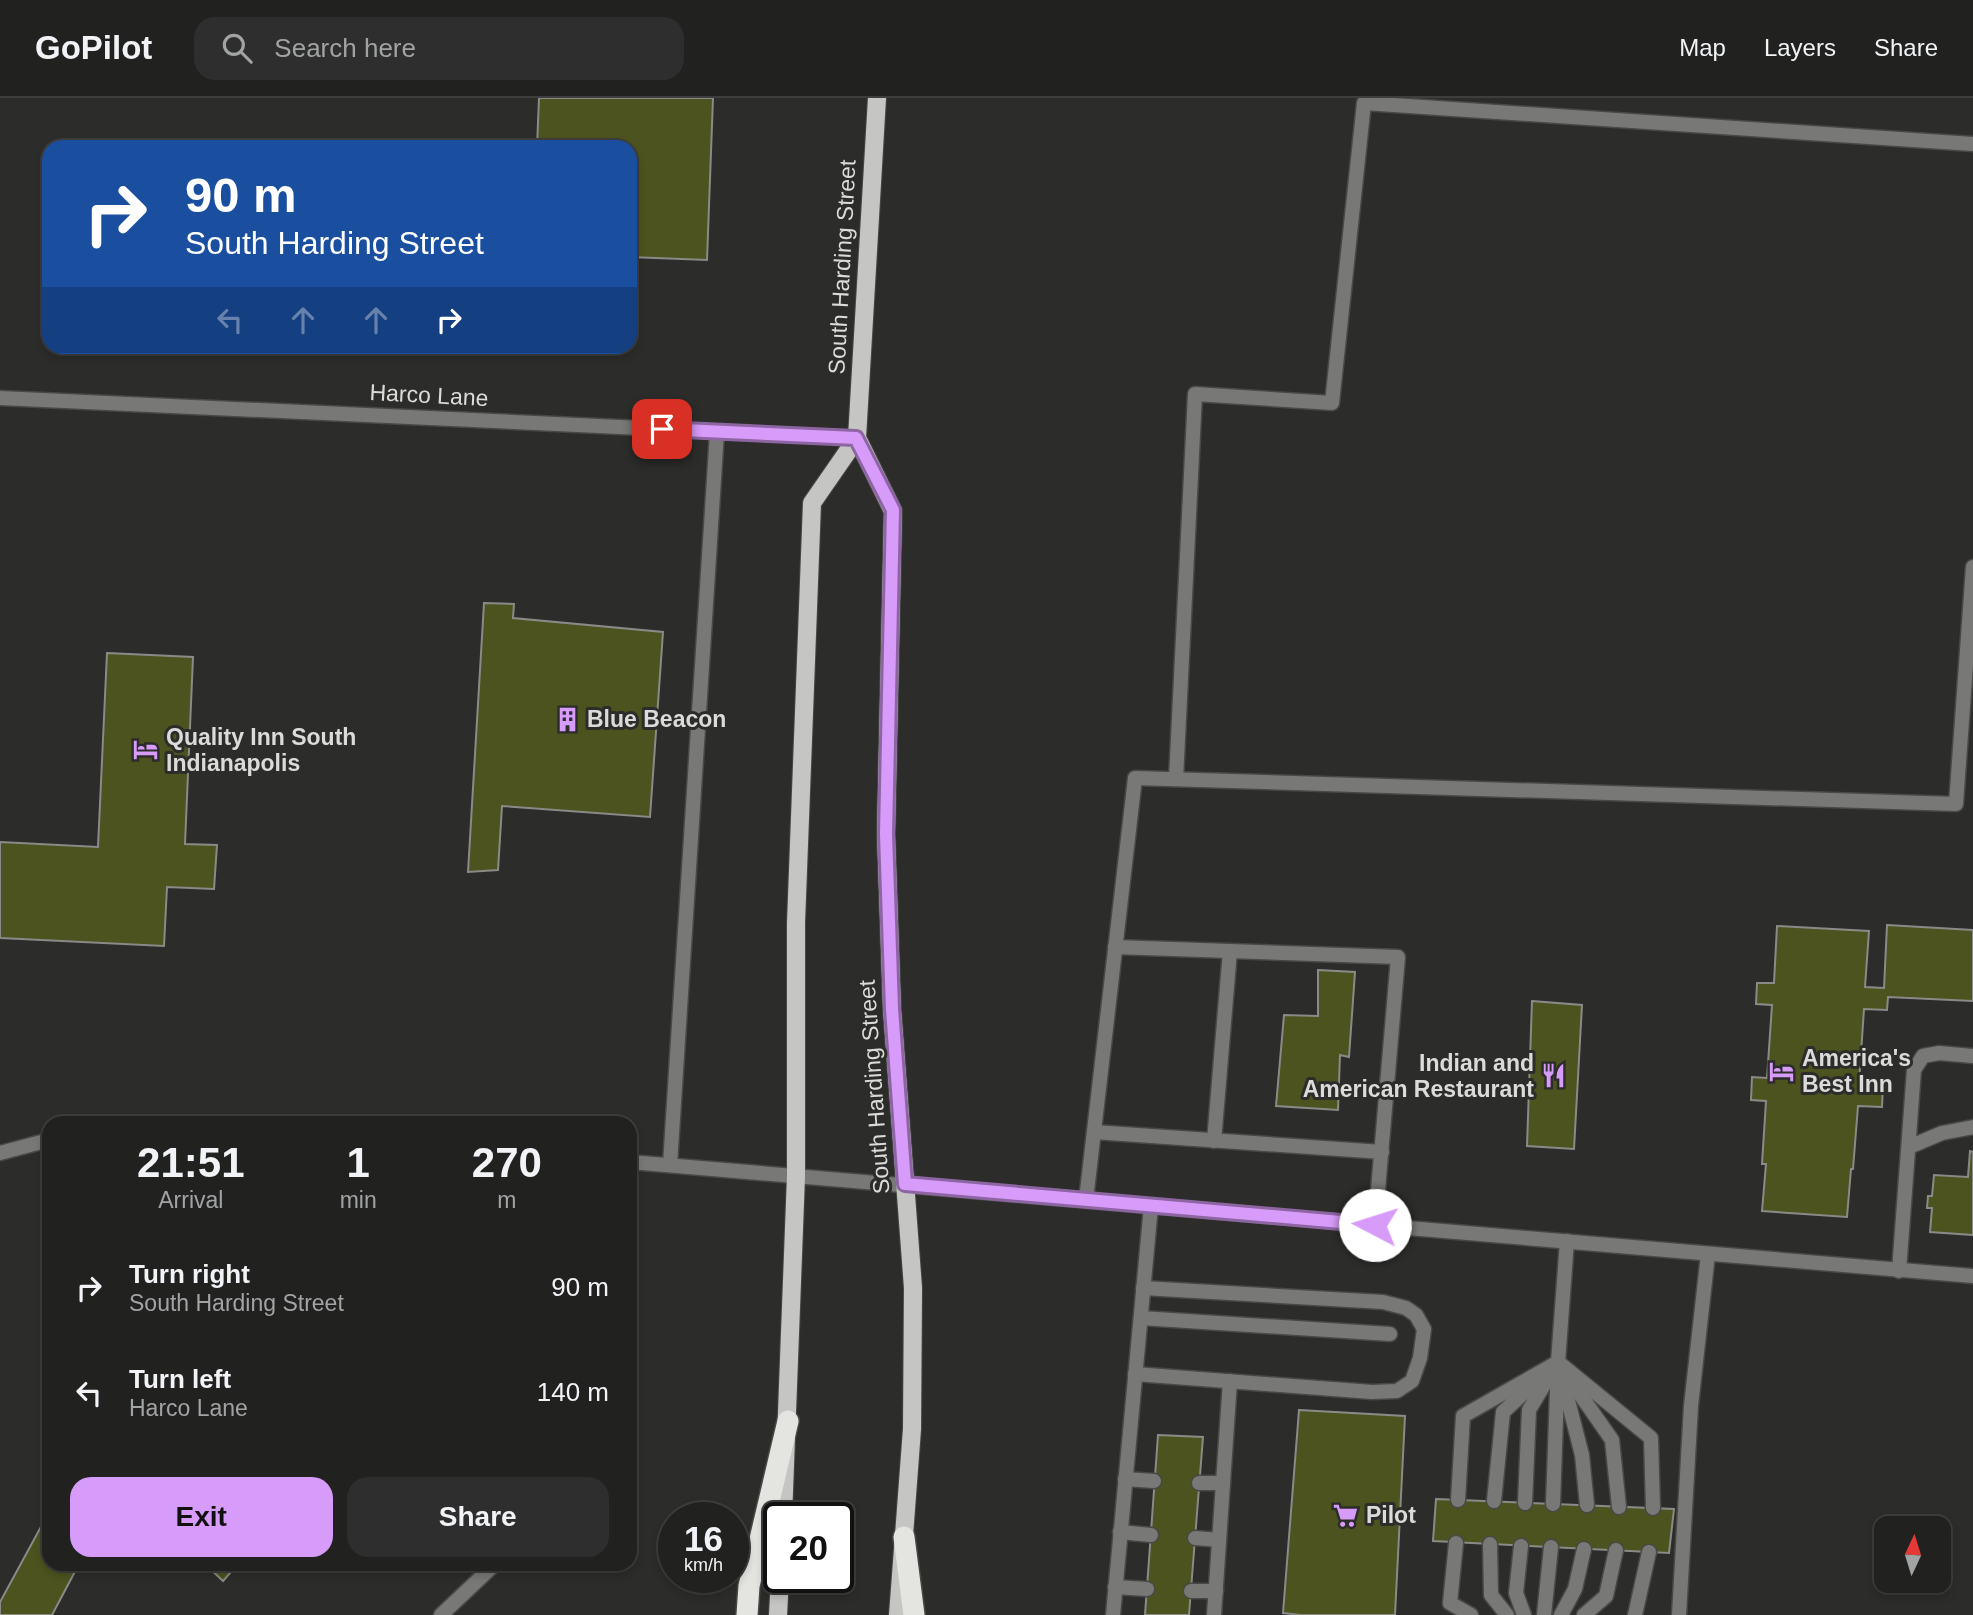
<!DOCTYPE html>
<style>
body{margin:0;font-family:Helvetica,sans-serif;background:#2d2e2d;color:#f1f3f6;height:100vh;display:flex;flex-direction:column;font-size:26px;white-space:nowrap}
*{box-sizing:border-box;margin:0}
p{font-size:23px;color:#a2a3a5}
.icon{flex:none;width:38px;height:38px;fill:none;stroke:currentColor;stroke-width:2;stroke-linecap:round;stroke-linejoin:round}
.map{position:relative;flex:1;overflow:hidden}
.side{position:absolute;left:42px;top:1018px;width:595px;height:455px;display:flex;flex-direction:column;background:#212120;border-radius:21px;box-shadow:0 4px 10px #0003,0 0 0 2px #3e3e3e}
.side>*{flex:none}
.banner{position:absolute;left:42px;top:42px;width:595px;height:214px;border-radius:21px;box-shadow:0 4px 10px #0003,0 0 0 2px #3e3e3e;background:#1a4fa0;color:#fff;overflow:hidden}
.needle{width:46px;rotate:4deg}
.tools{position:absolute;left:1874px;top:1418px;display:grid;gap:14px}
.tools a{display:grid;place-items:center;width:77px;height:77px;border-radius:14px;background:#212120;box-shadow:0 4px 10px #0003,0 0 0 2px #3e3e3e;font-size:35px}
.speed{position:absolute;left:658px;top:1404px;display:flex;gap:14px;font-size:35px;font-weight:700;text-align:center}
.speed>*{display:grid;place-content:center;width:91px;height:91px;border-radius:50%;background:#212120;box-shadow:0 4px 10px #0003,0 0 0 2px #3e3e3e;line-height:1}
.speed small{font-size:18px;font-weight:400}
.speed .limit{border:4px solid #111;border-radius:10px;background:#fff;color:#111}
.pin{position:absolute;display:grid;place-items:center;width:60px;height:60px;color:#fff;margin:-30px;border-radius:14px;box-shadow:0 4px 10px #0006}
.me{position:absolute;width:77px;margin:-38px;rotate:275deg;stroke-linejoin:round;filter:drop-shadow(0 0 5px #0008)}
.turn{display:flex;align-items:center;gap:24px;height:147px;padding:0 28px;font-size:32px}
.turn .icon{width:91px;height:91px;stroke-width:2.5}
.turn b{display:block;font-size:49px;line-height:60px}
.lanes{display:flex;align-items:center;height:66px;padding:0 28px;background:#0003;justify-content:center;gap:35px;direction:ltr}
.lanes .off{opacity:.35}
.eta{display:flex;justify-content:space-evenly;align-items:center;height:119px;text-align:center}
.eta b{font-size:42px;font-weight:600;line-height:49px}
.button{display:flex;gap:14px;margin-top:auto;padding:14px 28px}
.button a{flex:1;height:80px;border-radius:21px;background:#d79bf9;color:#111;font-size:28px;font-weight:600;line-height:80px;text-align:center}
.button a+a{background:#2d2e2d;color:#f1f3f6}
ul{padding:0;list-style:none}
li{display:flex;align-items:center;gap:21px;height:105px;padding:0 28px}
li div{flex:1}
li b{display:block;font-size:26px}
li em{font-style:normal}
header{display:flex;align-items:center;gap:42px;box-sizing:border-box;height:98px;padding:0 35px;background:#212120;border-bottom:2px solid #3e3e3e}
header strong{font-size:33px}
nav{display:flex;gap:38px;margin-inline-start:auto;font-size:24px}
.search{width:490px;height:63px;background:#2d2e2d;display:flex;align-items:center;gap:18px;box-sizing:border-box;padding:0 24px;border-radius:21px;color:#a2a3a5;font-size:26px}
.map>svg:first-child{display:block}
.building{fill:#4c531f;stroke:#8a8b88;stroke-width:2}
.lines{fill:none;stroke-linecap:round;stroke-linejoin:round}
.lane-casing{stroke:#484846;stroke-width:17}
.street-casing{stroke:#484846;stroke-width:17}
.primary-casing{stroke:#484846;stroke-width:20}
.highway-casing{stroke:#484846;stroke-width:24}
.lane{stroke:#787877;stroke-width:14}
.street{stroke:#787877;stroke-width:14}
.primary{stroke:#c5c6c3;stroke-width:18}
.highway{stroke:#e4e4e1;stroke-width:21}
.route-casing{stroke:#8c65a2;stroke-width:18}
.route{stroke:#d79bf9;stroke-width:12}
.labels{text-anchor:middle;stroke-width:6;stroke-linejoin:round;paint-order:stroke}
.street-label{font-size:23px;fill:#dbdbda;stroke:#2c2c2a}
.poi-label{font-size:23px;font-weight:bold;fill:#dbdbda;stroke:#2c2c2a;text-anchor:start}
</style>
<header>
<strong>GoPilot</strong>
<div class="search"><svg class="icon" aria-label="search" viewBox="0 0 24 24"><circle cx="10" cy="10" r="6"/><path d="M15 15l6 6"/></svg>Search here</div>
<nav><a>Map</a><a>Layers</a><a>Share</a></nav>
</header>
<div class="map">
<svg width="1973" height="1517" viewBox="0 0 1973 1517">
<rect width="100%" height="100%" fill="#2c2c2a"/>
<g class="building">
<path d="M539 0H713L707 162 630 159V49H537Z"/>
<path d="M484 505 514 506 513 520 663 534 650 719 502 708 498 772 468 774Z"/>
<path d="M107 555 193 559 185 746 217 747 214 791 167 789 164 848 0 840V744L98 749Z"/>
<path d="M1887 827 1973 832V903L1888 899 1887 912 1864 911 1859 985 1883 987 1882 1009 1858 1008 1853 1071H1851L1847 1119 1762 1113 1766 1066H1762L1766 1003 1751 1002 1752 979 1767 980 1772 907 1756 906 1757 885H1774L1777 828 1869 833 1865 889 1884 890Z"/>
<path d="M1318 872 1355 874 1349 959 1340 957 1338 1012 1276 1008 1284 917 1318 918Z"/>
<path d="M1532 903 1582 907 1574 1051 1527 1048Z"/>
<path d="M1970 1053 1973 1054V1137L1930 1134 1932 1110H1927L1928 1098H1932L1934 1077 1968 1079Z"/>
<path d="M1299 1312 1405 1318 1395 1517H1301L1283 1515Z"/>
<path d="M1158 1337 1203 1339 1189 1517H1145Z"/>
<path d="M1436 1401 1674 1411 1669 1455 1433 1443Z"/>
<path d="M49 1414V1466H79L52 1517H0V1504Z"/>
<path d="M205 1466H238L223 1483Z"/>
</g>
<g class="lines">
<defs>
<g id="lane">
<path d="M1176 681 1195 296 1332 305 1364 5 1973 46"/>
<path d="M1115 849 1398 859 1375 1127"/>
<path d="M1094 1034 1382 1054"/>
<path d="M1214 1043 1230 853"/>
<path d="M1909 1049 1942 1035 1973 1029"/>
<path d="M0 1055 49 1042"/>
<path d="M630 1064 1973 1178"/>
<path d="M670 1067 717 334"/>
<path d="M1086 1102 1135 680 1956 706 1973 469"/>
<path d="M1899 1173 1914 972 1923 958 1939 955 1973 958"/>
<path d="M1141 1220 1390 1236"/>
<path d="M1558 1264 1651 1340 1653 1410"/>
<path d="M1135 1276 1372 1294 1397 1293 1412 1283 1420 1260 1424 1231 1416 1217 1406 1210 1383 1204 1143 1190"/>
<path d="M1562 1279 1582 1357 1587 1407"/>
<path d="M1568 1279 1612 1342 1619 1409"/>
<path d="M1125 1381 1154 1383"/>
<path d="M1199 1385H1223"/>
<path d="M1458 1402 1463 1318 1558 1264"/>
<path d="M1494 1403 1503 1314 1539 1281"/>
<path d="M1525 1405 1529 1312 1550 1277"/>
<path d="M1553 1406 1558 1264 1567 1143"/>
<path d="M1120 1434 1151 1437"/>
<path d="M1195 1440 1219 1442"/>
<path d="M1456 1445 1450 1505 1471 1517"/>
<path d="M1490 1446 1491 1497 1507 1517"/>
<path d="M1521 1448 1516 1495 1524 1517"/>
<path d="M1115 1489 1147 1491"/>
<path d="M1191 1493H1216"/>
<path d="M441 1517 495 1466"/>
<path d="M1113 1517 1151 1108"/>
<path d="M1214 1517 1230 1283"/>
<path d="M1544 1517 1551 1449"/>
<path d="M1561 1517 1575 1491 1584 1451"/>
<path d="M1584 1517 1606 1498 1616 1452"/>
<path d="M1635 1517 1649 1454"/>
<path d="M1679 1517 1691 1308 1708 1156"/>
</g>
<path id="street" d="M0 300 857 340"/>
<g id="primary">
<path d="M877 0 857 340 893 413 886 736 892 911 913 1190 912 1331 898 1517"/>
<path d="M783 1419 796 1078V825L812 405 857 340"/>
<path d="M778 1517 780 1479"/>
</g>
<g id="highway">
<path d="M904 1439 914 1517"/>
<path d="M747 1517 749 1488 788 1323"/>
</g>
</defs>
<use href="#lane" class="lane-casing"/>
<use href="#street" class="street-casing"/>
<use href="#primary" class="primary-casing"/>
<use href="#highway" class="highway-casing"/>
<use href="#lane" class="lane"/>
<use href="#street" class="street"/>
<use href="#primary" class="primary"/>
<use href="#highway" class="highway"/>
</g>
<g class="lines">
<defs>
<path id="route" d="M662 331 856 340 893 412 886 736 892 911 905 1086 1375 1127"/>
</defs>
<use href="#route" class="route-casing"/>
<use href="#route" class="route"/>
</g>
<defs>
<symbol id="building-bare" viewBox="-9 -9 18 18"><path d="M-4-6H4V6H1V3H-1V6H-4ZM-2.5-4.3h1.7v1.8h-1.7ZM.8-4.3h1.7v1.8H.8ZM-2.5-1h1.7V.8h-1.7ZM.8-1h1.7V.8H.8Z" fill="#d79bf9" stroke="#2c2c2a" stroke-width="2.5" paint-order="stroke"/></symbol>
<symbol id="hotel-bare" viewBox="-9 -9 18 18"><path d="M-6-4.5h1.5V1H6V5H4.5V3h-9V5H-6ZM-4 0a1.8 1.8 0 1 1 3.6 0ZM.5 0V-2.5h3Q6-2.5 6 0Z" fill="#d79bf9" stroke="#2c2c2a" stroke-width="2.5" paint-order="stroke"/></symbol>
<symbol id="restaurant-bare" viewBox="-9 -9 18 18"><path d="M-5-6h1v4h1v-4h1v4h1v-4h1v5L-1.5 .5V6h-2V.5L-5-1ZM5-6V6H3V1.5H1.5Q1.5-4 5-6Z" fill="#d79bf9" stroke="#2c2c2a" stroke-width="2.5" paint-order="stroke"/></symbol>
<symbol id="supermarket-bare" viewBox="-9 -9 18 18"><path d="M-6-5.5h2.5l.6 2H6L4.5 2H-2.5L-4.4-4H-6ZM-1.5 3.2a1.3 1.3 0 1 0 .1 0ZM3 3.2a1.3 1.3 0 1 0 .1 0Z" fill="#d79bf9" stroke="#2c2c2a" stroke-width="2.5" paint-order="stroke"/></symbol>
</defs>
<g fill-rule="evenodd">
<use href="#building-bare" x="550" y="604" width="35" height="35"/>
<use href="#hotel-bare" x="128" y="634" width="35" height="35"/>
<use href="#hotel-bare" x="1764" y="956" width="35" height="35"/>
<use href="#restaurant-bare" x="1536" y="960" width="35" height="35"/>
<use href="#supermarket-bare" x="1328" y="1400" width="35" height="35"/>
</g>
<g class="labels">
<g class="street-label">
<text transform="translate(842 169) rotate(-87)" y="8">South Harding Street</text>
<text transform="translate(429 297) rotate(3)" y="8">Harco Lane</text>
<text transform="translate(874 989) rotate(-94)" y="8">South Harding Street</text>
</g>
<g class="poi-label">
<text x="587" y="629">Blue Beacon</text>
<text x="166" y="647">Quality Inn South<tspan x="166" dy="26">Indianapolis</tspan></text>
<text x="1802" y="968">America's<tspan x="1802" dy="26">Best Inn</tspan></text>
<text x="1534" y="973" text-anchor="end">Indian and<tspan x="1534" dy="26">American Restaurant</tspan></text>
<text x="1366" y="1425">Pilot</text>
</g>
</g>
</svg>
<div class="tools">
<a><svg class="needle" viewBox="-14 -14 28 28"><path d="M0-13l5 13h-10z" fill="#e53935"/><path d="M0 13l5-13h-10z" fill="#a2a3a5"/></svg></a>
</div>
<div class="speed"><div>16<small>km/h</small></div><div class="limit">20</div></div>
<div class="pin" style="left:662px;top:331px;background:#d93025"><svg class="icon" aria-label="arrive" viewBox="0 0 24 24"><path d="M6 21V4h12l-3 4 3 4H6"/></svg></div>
<svg class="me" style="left:1375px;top:1127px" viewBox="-20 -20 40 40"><circle r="19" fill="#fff"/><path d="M0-13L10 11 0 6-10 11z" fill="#d79bf9"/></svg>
<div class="banner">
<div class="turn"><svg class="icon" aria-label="right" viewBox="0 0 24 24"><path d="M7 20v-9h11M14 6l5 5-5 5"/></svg><div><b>90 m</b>South Harding Street</div></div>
<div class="lanes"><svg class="icon off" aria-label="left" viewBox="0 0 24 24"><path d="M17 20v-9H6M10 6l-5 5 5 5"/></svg><svg class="icon off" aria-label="ahead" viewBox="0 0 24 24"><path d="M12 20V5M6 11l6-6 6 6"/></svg><svg class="icon off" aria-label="ahead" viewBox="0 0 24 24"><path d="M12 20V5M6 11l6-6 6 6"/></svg><svg class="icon" aria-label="right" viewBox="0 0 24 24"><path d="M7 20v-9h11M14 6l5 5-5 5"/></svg></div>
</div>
<section class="side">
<div class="eta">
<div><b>21:51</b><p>Arrival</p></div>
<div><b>1</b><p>min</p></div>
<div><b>270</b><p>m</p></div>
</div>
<ul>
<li><svg class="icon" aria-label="right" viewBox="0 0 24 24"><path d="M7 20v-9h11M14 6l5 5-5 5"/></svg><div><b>Turn right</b><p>South Harding Street</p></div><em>90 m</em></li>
<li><svg class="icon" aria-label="left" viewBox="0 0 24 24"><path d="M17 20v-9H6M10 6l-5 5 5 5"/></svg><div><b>Turn left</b><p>Harco Lane</p></div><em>140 m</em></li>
</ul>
<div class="button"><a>Exit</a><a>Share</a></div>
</section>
</div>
